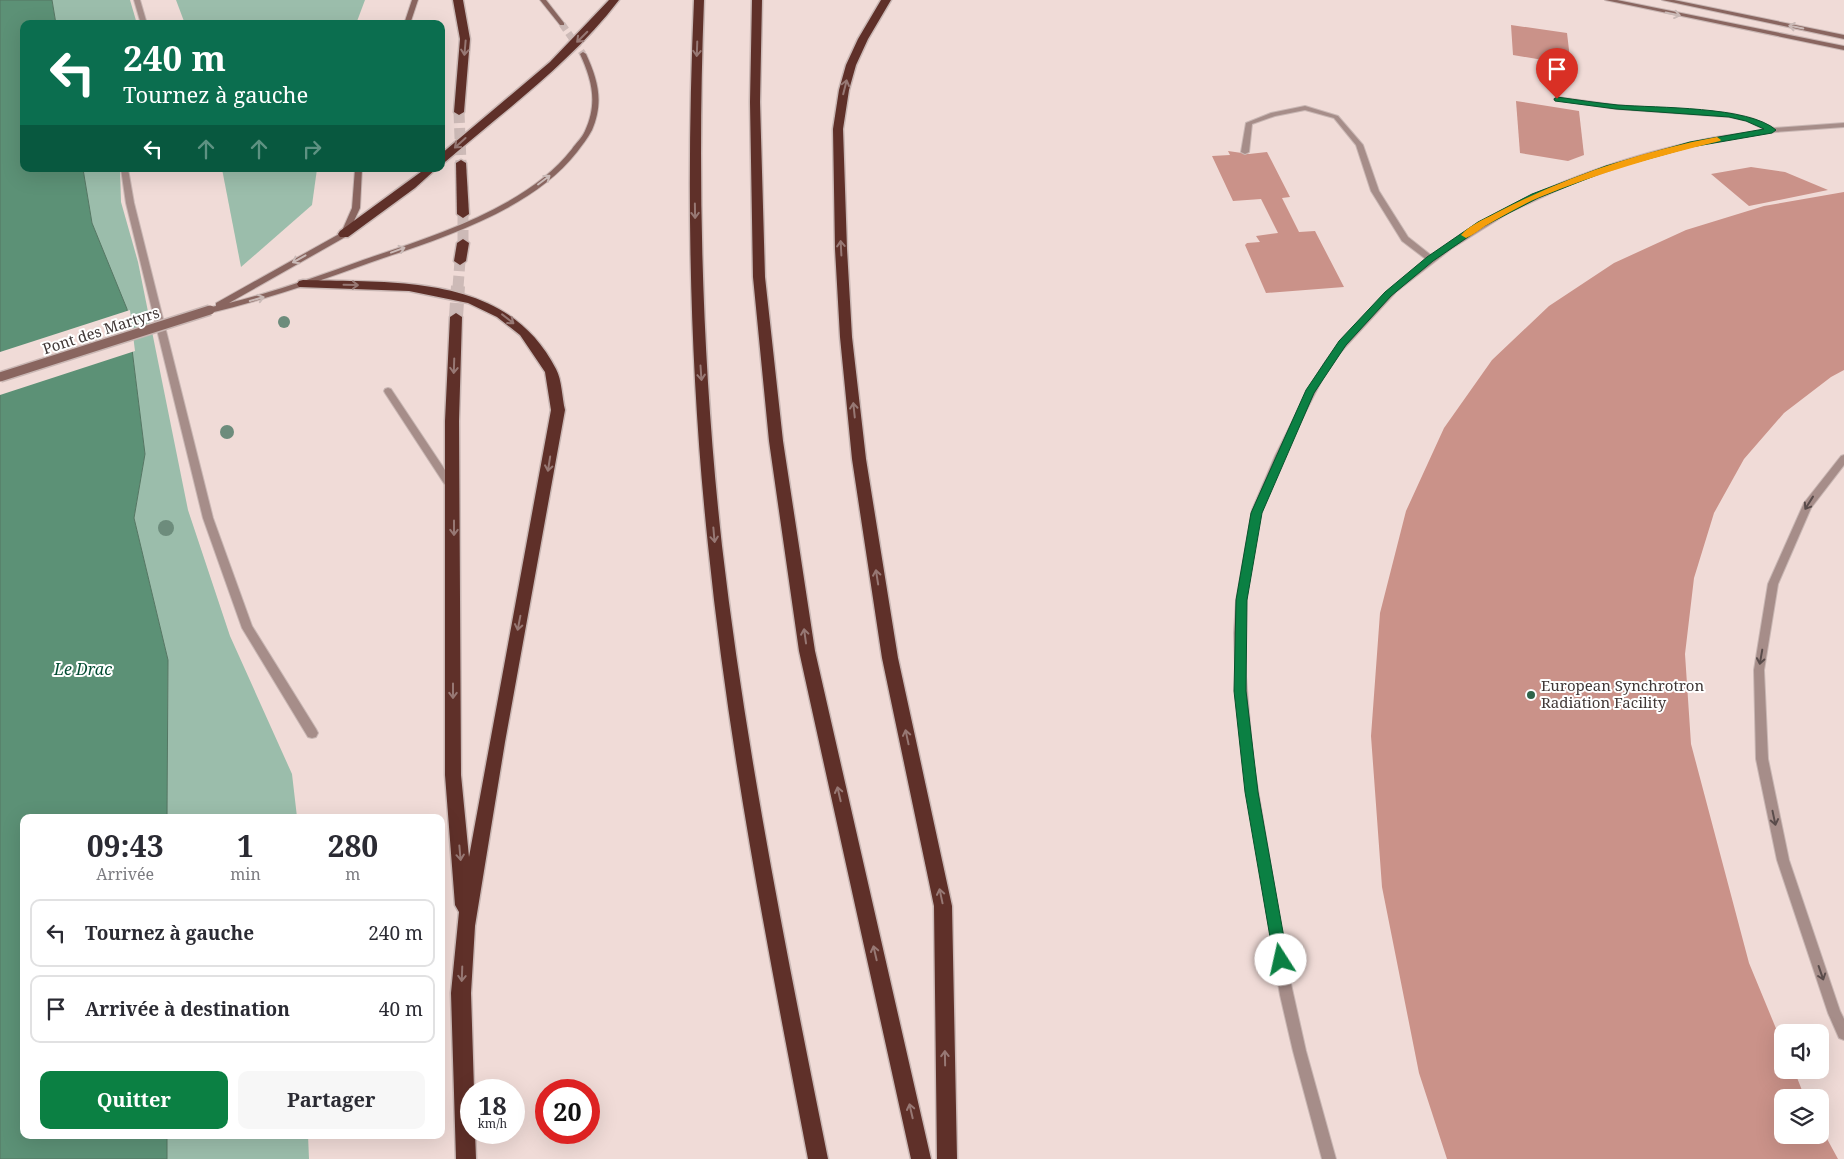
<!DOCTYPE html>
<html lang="fr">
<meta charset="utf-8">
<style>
body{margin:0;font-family:"Noto Serif",serif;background:#f7f7f7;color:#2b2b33;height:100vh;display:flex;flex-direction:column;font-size:19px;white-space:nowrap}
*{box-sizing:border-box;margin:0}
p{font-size:16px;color:#7c7c81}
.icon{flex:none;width:28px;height:28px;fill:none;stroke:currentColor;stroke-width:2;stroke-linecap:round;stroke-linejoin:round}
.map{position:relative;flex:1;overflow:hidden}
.side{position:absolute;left:20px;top:814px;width:425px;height:325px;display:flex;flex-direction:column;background:#fff;border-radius:10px;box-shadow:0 5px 20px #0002}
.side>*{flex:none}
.hud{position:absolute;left:20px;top:20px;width:425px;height:152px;border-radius:10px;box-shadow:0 5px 20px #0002;background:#0b6e4f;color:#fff;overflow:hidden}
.fabs{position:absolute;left:1774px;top:1024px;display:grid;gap:10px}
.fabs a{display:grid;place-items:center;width:55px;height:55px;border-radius:10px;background:#fff;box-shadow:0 5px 20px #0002;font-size:25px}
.speed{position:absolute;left:460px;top:1079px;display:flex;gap:10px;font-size:25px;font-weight:700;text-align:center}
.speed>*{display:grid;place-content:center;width:65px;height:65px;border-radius:50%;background:#fff;box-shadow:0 5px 20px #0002;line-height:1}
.speed small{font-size:12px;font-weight:400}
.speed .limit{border:8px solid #d22;background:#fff;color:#111}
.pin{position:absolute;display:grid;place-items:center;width:42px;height:42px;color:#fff;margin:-51px -21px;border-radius:50% 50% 50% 0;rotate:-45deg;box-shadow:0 0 5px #0007}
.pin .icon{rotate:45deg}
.me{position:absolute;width:55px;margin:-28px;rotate:350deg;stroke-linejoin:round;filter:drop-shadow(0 0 4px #0008)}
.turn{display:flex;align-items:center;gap:18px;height:105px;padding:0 20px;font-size:22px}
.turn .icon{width:65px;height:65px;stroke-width:2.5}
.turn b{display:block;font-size:35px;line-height:42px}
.lanes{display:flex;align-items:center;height:48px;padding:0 20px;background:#0003;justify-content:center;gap:25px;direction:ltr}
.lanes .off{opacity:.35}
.eta{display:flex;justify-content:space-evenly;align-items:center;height:85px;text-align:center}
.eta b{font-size:30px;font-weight:700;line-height:35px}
.cta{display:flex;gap:10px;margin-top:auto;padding:10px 20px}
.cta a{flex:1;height:58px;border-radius:10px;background:#0b8043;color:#fff;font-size:20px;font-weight:700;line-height:58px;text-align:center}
.cta a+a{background:#f7f7f7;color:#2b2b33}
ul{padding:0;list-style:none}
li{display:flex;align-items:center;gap:15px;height:68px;margin:0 10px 8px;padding:0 10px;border:2px solid #e1e1e2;border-radius:10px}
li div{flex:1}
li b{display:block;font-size:19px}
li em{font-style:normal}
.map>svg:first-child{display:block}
.green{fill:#9bbdab}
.water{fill:#5c9176;stroke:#547663}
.pier{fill:#f0dbd7}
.building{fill:#ca9289}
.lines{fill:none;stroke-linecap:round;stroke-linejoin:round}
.secondary-tunnel{stroke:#cdbab7;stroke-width:7;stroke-dasharray:7 4;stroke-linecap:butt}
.motorway-tunnel-far1{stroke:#cdbab7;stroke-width:11;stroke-dasharray:11 5;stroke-linecap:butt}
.motorway-tunnel{stroke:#cdbab7;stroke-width:14;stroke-dasharray:14 7;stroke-linecap:butt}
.service-casing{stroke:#c9b7b4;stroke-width:2}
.secondary-casing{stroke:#c9b7b4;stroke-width:2}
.motorway-casing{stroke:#c9b7b4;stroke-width:3}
.service{fill:#a68d89;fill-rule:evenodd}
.secondary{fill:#89655f;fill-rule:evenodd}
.motorway{fill:#5f3029;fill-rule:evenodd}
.secondary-bridge-casing{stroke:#c9b7b4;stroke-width:12;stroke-linecap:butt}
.secondary-bridge{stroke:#89655f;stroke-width:9}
.tree{fill:#6d8c7c}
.oneway{stroke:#cabab7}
.oneway2{stroke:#977874}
.oneway3{stroke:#5a4c4b}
.route{fill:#0b8043;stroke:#07532c}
.slow{fill:#f59e0b}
.poi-dot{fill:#2e654b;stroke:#fff;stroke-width:2}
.labels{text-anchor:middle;stroke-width:4;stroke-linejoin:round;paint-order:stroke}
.street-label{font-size:15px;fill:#403736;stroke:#fff}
.poi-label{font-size:15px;fill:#403736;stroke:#fff;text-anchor:start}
.water-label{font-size:16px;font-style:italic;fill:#044d33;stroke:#fff}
</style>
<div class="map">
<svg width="1844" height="1159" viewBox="0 0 1844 1159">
<rect width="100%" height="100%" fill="#f0dbd7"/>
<g class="green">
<path d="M52 0H130L137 24H56Z"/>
<path d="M176 0H365L356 24H185Z"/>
<path d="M83 169H120L121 202 138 262 188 510 230 636 292 774 297 817H167L168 660 134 518 145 454 127 310 92 223Z"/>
<path d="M222 169H317L312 205 241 267Z"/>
<path d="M167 1135H308L309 1159H167Z"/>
</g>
<path class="water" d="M0 0H52L56 24H24V169H83L92 223 127 309 145 454 134 518 168 660 167 817 24 818V1135H167V1159H0Z"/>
<path class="pier" d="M130 310 135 351 0 395V352Z"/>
<g class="building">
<path d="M1511 25 1567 33 1571 67 1543 63V60L1513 55Z"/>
<path d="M1516 101 1579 111 1584 155 1568 161 1520 153Z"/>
<path d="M1228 151 1249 154 1267 152 1290 197 1282 198 1299 232 1315 231 1344 287 1266 293 1245 245 1247 243 1260 242 1256 236 1278 233 1261 199 1233 201 1212 156 1230 155Z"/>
<path d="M1751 167 1785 172 1828 190 1749 206 1711 174Z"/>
<path d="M1844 192V370L1831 377 1784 413 1744 459 1714 513 1694 578 1685 654 1691 744 1749 963 1782 1043V1070H1794L1805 1098H1782V1135H1820V1126L1838 1159H1447L1419 1073 1382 887 1371 736 1380 613 1406 511 1444 428 1492 360 1549 306 1614 263 1686 230 1764 206Z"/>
</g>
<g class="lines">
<path class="secondary-tunnel" d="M562 24 583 54"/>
<g class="motorway-tunnel-far1">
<path d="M459 112 461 163"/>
<path d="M463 214V243"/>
<path d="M458 287 460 261"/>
</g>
<path class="motorway-tunnel" d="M456 317 458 286"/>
<defs>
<g id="service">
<path d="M134 0H140L147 24H141Z"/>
<path d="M1557 97 1616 105 1729 113 1751 118 1774 128 1844 123V127L1775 132 1705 143 1640 160 1573 183 1510 212 1451 249 1396 292 1339 354 1323 378 1305 413 1276 474 1260 515 1246 601 1245 665 1253 760 1289 975 1306 1051 1336 1159H1322L1293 1051 1280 995 1247 792 1236 697 1234 633 1236 601 1252 510 1275 456 1309 388 1325 362 1342 339 1391 288 1427 260 1402 241 1371 191 1356 145 1334 118 1305 110 1275 116 1252 124 1249 152 1245 154 1241 152 1246 123 1271 113 1305 106 1338 116 1363 145 1379 191 1408 237 1432 256C1507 197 1612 158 1706 139 1725 135 1746 133 1766 130L1747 121 1729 117 1616 109 1555 100 1554 99Z"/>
<path d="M121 169H128L134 203 213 518 252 626 316 729 318 733 316 737 312 738 308 737 242 628 203 518 126 203Z"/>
<path d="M388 388 391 389 457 488 455 491H449L385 393 384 391 385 389Z"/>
<path d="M1844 455V465L1811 508 1778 584 1764 670 1768 759 1789 860 1840 1011 1844 1019V1040L1839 1038 1828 1013 1777 860 1756 759 1754 670 1768 584 1804 503 1841 456Z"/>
</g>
<g id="secondary">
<path d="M412 0H418L410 24H404Z"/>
<path d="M540 0H546L564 23V25H560Z"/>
<path d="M1605 0H1617L1844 46V50Z"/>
<path d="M1662 0H1674L1844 35V39Z"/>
<path d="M583 52 586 54C598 80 604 102 592 130 588 138 582 145 577 152 530 212 438 239 369 263 317 282 264 300 210 313L207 312V308L216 306V303L341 233 352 208 355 169H362L360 208 347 236 229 303C274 292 319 276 363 260 432 236 525 209 572 149 576 143 582 138 585 131 598 103 592 80 580 54Z"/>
</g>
<g id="motorway">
<path d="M453 0H463L470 39 464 112 459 115 454 112 460 39Z"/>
<path d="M609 0H619C571 63 504 111 445 162L441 163V154L550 62Z"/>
<path d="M694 0H704C697 182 702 364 722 546 746 752 787 956 828 1159H808C769 955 729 752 708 545 689 364 686 182 694 0Z"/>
<path d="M752 0H762L760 102 765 277 783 441 815 651 931 1159H911L799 651 769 441 753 277 750 102Z"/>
<path d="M881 0H891L868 39 856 65 849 90 843 129 847 249 852 337 866 459 898 658 952 906 957 1159H937L934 906 882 658 852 459 840 337 835 249 833 129 839 90 846 65 858 39Z"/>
<path d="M461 160 466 163 469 214 463 218 457 214 456 163Z"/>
<path d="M425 169H436L415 188 348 237H340L338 234 340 231Z"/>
<path d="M463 239 469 243 466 261 460 265 454 261 457 243Z"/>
<path d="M303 280C395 283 507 273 556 369 562 380 562 398 565 410L505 742 475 926 471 993 474 1090H471V1132H475L476 1159H456L451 993 459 912 455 905 445 775V421L450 317 456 313 462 317 459 421 461 775 469 857 551 410 545 372 520 335 497 317 468 303 409 291 299 287 297 284 299 281Z"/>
</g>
</defs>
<use href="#service" class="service-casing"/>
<use href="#secondary" class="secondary-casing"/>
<use href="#motorway" class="motorway-casing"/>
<use href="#service" class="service"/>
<use href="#secondary" class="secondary"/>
<use href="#motorway" class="motorway"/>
<defs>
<path id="secondary-bridge" d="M0 377 210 310"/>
</defs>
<use href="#secondary-bridge" class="secondary-bridge-casing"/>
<use href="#secondary-bridge" class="secondary-bridge"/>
</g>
<g class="tree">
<circle cx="284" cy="322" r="6"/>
<circle cx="227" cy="432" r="7"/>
<circle cx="166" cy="528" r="8"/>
</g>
<defs><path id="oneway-shaft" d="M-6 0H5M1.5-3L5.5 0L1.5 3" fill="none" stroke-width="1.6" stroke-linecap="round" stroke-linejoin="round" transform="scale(1.25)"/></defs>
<g class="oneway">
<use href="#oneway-shaft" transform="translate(1673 14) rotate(12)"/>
<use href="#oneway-shaft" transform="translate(1796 27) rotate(-169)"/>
<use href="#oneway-shaft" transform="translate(544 180) rotate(-37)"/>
<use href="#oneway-shaft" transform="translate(398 250) rotate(-20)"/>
<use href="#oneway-shaft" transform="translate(299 259) rotate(151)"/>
<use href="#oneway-shaft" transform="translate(257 299) rotate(-16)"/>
</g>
<g class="oneway2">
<use href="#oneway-shaft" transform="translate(582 37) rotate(135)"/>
<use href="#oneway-shaft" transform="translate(465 48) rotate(95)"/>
<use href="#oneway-shaft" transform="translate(697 49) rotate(92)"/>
<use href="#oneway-shaft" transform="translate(845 87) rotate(-76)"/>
<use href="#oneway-shaft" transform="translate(460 143) rotate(138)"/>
<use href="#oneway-shaft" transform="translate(695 211) rotate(89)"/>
<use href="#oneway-shaft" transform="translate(841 248) rotate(-93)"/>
<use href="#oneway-shaft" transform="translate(351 285) rotate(1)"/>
<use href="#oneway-shaft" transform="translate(508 319) rotate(38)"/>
<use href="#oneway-shaft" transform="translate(454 366) rotate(92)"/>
<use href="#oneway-shaft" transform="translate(701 373) rotate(86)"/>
<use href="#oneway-shaft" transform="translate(854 410) rotate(-96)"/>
<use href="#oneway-shaft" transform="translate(549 464) rotate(99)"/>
<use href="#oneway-shaft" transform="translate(454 528) rotate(90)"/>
<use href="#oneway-shaft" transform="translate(714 535) rotate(85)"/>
<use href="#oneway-shaft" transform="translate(877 577) rotate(-99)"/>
<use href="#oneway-shaft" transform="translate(519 623) rotate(101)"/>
<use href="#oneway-shaft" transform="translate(805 636) rotate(-98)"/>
<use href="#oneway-shaft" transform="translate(453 691) rotate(90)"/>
<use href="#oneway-shaft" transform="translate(907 737) rotate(-102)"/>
<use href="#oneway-shaft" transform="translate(839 794) rotate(-103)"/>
<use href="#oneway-shaft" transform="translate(460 853) rotate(85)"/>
<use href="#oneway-shaft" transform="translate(941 896) rotate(-102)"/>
<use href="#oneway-shaft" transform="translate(875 953) rotate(-103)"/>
<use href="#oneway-shaft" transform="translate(462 974) rotate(92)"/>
<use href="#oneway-shaft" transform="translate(945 1058) rotate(-91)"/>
<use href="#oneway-shaft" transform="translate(911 1111) rotate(-103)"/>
</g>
<g class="oneway3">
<use href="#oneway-shaft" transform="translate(1809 503) rotate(122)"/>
<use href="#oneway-shaft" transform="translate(1761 657) rotate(100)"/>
<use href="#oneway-shaft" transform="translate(1774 818) rotate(78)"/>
<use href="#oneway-shaft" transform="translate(1821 973) rotate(71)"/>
</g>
<path class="route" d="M1557 97C1578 100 1598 103 1618 105 1657 108 1749 106 1776 130L1772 133 1691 147 1612 169 1538 198 1484 226 1433 261 1391 296 1346 345 1314 393 1262 513 1247 600 1246 691 1258 792 1288 960 1286 965 1281 967 1276 965 1274 960 1245 792 1234 691 1236 600 1251 513 1306 390 1339 341 1385 292 1427 257 1478 222 1532 194 1606 166 1690 142 1764 129 1746 121 1729 117 1616 109 1555 101 1554 99Z"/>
<path class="slow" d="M1717 137 1721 140 1720 141C1658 156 1598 173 1540 197 1521 205 1503 216 1485 226 1479 230 1473 235 1466 238L1461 235C1471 224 1487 218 1500 211 1568 176 1642 151 1717 137Z"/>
<circle class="poi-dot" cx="1531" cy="695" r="5"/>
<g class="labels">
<g class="street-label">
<text transform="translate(101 331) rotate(-18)" y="5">Pont des Martyrs</text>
</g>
<g class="poi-label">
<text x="1541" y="691">European Synchrotron<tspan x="1541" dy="17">Radiation Facility</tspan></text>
</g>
<g class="water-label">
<text x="83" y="675">Le Drac</text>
</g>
</g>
</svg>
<div class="fabs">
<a><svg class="icon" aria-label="sound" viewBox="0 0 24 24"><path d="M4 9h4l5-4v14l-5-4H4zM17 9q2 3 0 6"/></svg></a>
<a><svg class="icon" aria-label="layers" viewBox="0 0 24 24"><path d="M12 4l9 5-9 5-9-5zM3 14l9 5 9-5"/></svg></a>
</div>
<div class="speed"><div>18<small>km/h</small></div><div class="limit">20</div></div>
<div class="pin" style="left:1557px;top:99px;background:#d93025"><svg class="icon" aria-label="arrive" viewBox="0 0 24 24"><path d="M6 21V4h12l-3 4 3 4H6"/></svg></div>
<svg class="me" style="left:1281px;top:960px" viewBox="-20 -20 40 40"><circle r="19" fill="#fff"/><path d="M0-13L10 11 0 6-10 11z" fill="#0b8043"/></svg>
<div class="hud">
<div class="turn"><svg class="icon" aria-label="left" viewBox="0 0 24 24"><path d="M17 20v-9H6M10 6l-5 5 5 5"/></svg><div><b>240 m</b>Tournez à gauche</div></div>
<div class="lanes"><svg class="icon" aria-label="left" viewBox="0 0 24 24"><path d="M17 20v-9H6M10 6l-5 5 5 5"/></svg><svg class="icon off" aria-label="ahead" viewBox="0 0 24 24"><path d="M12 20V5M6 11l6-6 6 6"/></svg><svg class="icon off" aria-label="ahead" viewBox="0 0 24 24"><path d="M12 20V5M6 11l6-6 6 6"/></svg><svg class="icon off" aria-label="right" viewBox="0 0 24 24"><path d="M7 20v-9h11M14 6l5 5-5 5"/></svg></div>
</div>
<section class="side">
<div class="eta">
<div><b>09:43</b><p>Arrivée</p></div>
<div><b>1</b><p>min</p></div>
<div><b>280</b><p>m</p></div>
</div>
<ul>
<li><svg class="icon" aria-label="left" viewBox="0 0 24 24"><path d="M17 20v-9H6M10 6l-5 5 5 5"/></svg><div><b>Tournez à gauche</b></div><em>240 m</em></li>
<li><svg class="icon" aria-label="arrive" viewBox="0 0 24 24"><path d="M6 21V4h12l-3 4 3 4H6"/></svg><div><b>Arrivée à destination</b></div><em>40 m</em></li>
</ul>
<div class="cta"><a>Quitter</a><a>Partager</a></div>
</section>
</div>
